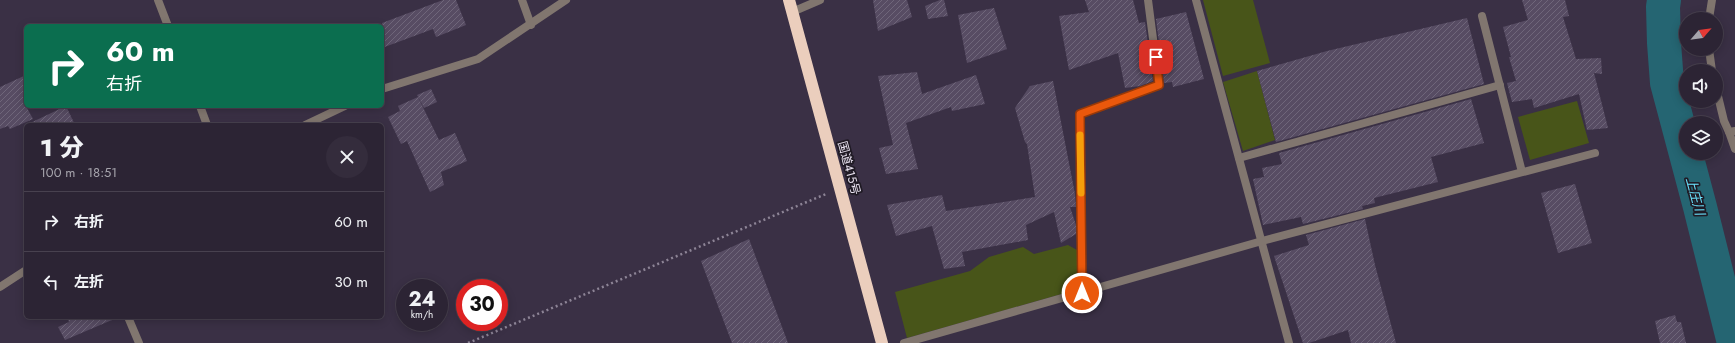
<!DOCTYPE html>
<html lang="ja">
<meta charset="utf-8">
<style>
body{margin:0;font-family:Jost,"Noto Sans JP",sans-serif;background:#342c3c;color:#f1f3f6;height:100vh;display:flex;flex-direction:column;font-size:15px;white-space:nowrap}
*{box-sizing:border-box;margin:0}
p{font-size:13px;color:#a6a4ac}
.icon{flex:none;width:22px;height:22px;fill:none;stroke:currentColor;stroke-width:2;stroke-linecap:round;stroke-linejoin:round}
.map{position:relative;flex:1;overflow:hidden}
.panel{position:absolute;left:24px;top:123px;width:360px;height:196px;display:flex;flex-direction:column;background:#2c2434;border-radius:6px;box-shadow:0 2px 10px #0003,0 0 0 1px #48414f}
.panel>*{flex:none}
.top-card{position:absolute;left:24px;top:24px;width:360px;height:84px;border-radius:6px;box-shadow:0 2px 10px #0003,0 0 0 1px #48414f;background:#0b6e4f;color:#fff;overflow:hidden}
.needle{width:26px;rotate:62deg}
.tools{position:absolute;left:1679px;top:12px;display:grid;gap:8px}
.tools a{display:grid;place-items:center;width:44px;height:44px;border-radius:50%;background:#2c2434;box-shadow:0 2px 10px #0003,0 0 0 1px #48414f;font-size:20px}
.speed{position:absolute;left:396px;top:279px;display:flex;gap:8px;font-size:20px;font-weight:700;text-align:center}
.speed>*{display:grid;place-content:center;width:52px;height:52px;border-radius:50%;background:#2c2434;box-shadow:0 2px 10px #0003,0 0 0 1px #48414f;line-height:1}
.speed small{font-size:10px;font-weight:400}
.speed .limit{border:6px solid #d22;background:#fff;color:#111}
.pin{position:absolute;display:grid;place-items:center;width:34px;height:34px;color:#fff;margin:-17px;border-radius:8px;box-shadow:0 2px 6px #0006}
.me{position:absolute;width:44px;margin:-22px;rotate:0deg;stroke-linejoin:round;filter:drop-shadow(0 0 3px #0008)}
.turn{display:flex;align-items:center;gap:14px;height:84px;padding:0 16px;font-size:18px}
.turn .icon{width:52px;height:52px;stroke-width:2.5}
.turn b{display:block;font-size:28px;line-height:34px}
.round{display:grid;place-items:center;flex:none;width:42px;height:42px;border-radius:21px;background:#342c3c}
.summary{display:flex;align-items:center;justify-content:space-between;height:68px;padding:0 16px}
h1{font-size:24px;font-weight:800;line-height:30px}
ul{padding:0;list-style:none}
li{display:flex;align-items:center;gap:12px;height:60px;padding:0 16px;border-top:1px solid #48414f}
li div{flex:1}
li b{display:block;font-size:15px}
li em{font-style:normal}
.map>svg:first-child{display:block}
.green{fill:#485519}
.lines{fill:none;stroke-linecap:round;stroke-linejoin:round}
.river{stroke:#256572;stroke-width:34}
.building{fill:url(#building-hatch)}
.path{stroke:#8d8496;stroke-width:2.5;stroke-dasharray:2 3;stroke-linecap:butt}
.street{stroke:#81766f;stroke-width:8}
.highway{stroke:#ebcebd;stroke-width:12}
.route-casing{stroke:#983908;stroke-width:10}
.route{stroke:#ea580c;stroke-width:7}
.slow{stroke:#f59e0b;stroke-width:7}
.labels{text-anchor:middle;stroke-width:3.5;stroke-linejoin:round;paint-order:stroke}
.street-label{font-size:12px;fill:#e8e1ef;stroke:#1f1a24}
.water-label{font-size:13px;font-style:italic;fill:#6be5ff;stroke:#1f1a24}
</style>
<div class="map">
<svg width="1735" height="343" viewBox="0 0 1735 343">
<defs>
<pattern id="building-hatch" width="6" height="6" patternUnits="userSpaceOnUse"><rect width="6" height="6" fill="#574c63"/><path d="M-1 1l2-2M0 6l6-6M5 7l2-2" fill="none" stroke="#6f667a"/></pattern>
</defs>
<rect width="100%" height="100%" fill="#3a3045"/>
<g class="green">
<path d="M1203 0H1253L1270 63 1223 76Z"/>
<path d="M1257 71 1275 140 1243 151 1223 82Z"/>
<path d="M1577 101 1589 143 1530 160 1518 117Z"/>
<path d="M1068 245 1077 250 1079 289 907 338 895 292 970 271 989 257 1023 247 1034 254Z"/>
</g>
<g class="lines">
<path class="river" d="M1664 0 1663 7 1664 43 1667 83 1700 207 1734 343"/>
</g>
<g class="building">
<path d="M443 0H456L466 25 436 37 433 29 382 48V23Z"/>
<path d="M873 0H907L912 17 878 31Z"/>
<path d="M940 0H944L948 16 928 19 925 6Z"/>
<path d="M1085 0H1133L1139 23 1145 22 1153 81 1140 86 1125 88 1118 53 1069 70 1059 16 1089 12Z"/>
<path d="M1522 0H1565L1569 16 1563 17 1576 59 1601 58 1602 74 1594 73 1608 128 1587 130 1579 94 1534 108 1532 99 1512 102 1507 83 1516 81 1509 57H1511L1503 27 1528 20Z"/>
<path d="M994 8 1007 49 967 63 958 15Z"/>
<path d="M1186 12 1204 79 1173 87 1172 82 1164 83 1156 19Z"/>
<path d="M1467 18 1484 84 1276 142 1257 71 1327 51Z"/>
<path d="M917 72 922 94 976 75 985 104 952 111 951 107 906 123 918 169 886 174 879 148 893 145 878 76Z"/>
<path d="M26 75V106L33 119 10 129 8 126 0 129V87Z"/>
<path d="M1053 81 1075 194 1076 207H1070L1076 225V234L1061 243 1054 212 1026 225 1028 240 962 252 965 266 944 269 932 226 896 236 887 205 942 195 946 211 1035 197 1027 144 1025 142 1015 108 1030 86Z"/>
<path d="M431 89 437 102 424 108 417 95Z"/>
<path d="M418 97 439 140 455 133 467 161 441 172 444 185 430 192 407 141 401 144 388 117 400 111 398 106Z"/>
<path d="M1471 99 1484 143 1431 157 1438 182 1374 198 1375 203 1362 206 1363 209 1303 224 1301 217 1263 225 1253 179 1264 177 1262 168 1282 164 1279 153Z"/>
<path d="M66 106 75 125H26Z"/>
<path d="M1575 184 1592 243 1558 253 1541 193Z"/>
<path d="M1365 219 1375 265 1396 343H1351L1348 330 1309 343H1303L1274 256 1309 245 1306 235Z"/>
<path d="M749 239 788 343H732L701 261Z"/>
<path d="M1675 315 1677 322H1681L1686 343H1660L1655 321Z"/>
<path d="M67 317H119L65 340 58 327 69 322Z"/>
</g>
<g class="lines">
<path class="path" d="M468 343 826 194"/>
<g class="street">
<path d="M158 0 168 26"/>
<path d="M522 0 531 25"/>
<path d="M1196 0 1289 343"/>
<path d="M792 12 820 0"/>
<path d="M1482 16 1522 172"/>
<path d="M1709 19 1712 0"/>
<path d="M1709 49 1712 71"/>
<path d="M1716 88 1724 121 1729 132 1735 131"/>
<path d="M382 89 478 59 566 0"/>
<path d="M200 106 207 125"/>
<path d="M305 125 345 106"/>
<path d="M1729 132 1735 149"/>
<path d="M1239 158 1500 85"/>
<path d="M0 287 26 270"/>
<path d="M1082 293 1080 114 1159 85 1148 0"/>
<path d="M128 317 139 343"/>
<path d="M904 343 1262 241 1595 153"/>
</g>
<path class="highway" d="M789 0 882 343"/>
</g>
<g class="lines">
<defs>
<path id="route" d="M1082 293 1080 114 1159 85 1156 57"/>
</defs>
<use href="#route" class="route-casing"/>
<use href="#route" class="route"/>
<path class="slow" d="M1080 135 1081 193"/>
</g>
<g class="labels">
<g class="street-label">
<text transform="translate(849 168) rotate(75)" y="4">国道415号</text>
</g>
<g class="water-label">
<text transform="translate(1696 196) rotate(75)" y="5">上庄川</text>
</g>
</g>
</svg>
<div class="tools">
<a><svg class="needle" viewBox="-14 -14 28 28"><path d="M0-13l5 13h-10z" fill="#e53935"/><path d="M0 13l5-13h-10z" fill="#a6a4ac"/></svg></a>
<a><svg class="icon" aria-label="sound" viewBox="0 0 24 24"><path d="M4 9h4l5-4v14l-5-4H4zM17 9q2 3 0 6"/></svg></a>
<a><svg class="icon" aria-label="layers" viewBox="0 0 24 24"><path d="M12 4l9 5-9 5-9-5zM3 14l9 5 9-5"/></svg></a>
</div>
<div class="speed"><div>24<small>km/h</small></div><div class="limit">30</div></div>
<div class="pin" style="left:1156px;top:57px;background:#d93025"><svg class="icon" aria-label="arrive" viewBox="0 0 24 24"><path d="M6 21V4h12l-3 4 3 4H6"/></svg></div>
<svg class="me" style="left:1082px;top:293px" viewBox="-20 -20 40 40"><circle r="17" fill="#ea580c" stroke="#fff" stroke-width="3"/><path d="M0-11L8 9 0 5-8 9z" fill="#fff"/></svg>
<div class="top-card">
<div class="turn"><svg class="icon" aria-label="right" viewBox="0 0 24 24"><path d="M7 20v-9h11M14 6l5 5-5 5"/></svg><div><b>60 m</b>右折</div></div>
</div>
<section class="panel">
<div class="summary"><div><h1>1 分</h1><p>100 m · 18:51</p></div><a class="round"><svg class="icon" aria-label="close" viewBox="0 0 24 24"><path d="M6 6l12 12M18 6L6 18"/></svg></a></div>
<ul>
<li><svg class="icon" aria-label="right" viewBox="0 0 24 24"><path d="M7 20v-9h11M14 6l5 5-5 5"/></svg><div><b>右折</b></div><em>60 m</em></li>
<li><svg class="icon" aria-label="left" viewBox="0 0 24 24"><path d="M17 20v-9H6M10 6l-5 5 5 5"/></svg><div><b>左折</b></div><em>30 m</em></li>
</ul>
</section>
</div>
